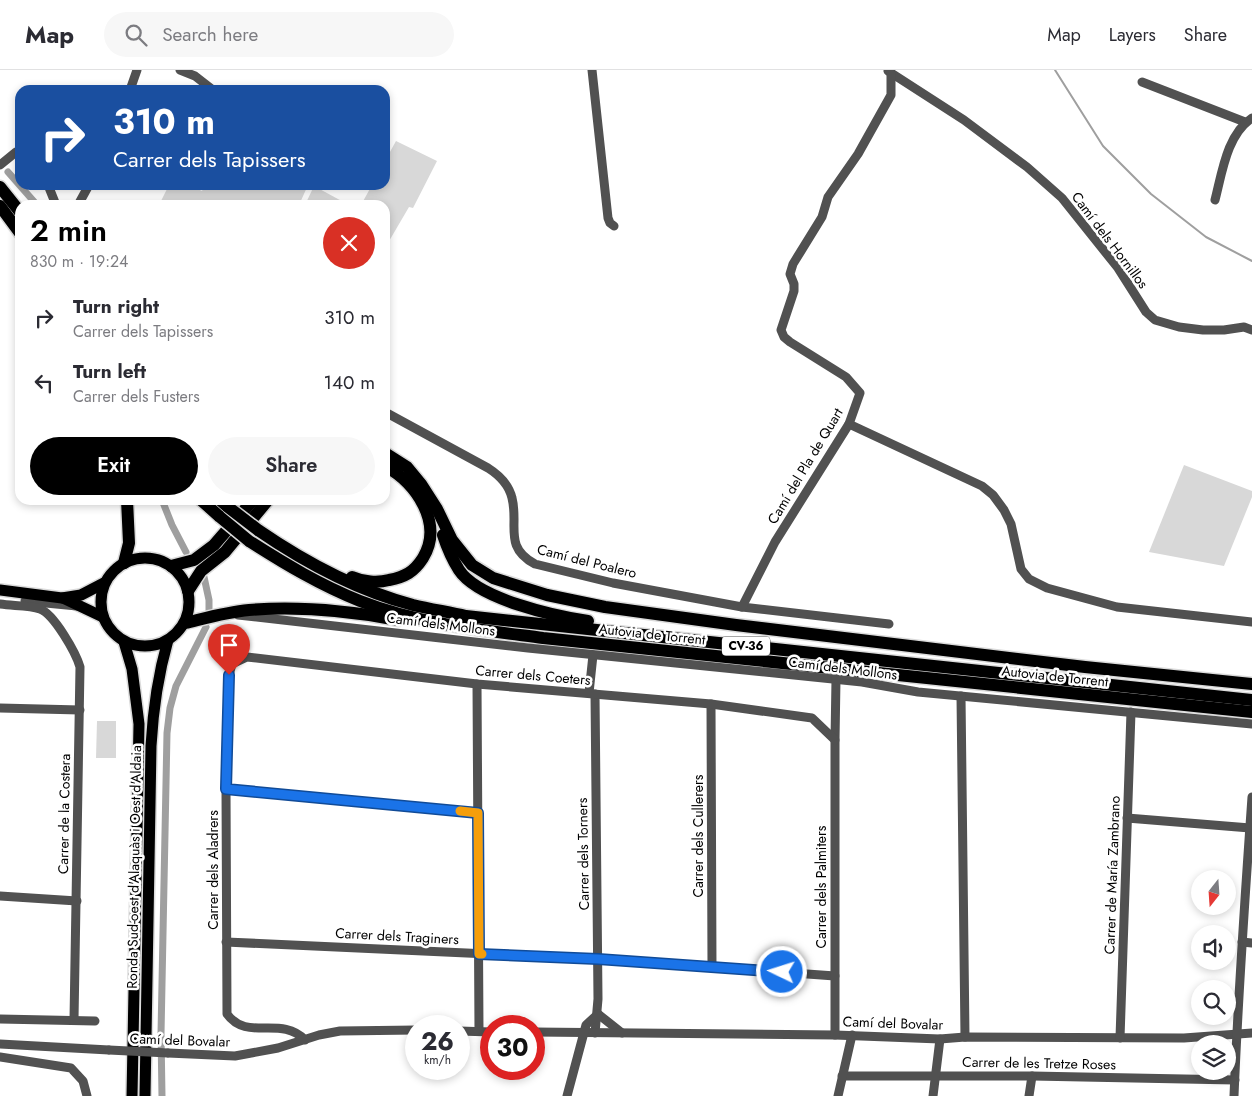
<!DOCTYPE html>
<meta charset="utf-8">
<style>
body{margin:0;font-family:Jost,sans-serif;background:#f7f7f7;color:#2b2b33;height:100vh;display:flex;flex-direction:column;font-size:19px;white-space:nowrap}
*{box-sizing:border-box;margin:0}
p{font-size:16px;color:#7c7c81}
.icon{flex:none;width:28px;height:28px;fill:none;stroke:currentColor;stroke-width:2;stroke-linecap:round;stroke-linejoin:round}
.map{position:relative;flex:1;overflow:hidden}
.sheet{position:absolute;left:15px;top:130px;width:375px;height:305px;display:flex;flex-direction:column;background:#fff;border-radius:15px;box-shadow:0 2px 8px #0003}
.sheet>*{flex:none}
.guide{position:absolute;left:15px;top:15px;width:375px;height:105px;border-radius:15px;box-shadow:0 2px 8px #0003;background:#1a4fa0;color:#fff;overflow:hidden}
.needle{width:32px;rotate:197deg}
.tools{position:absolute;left:1191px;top:800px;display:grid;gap:10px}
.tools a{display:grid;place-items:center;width:45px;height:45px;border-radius:50%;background:#fff;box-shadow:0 2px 8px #0003;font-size:25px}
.speed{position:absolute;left:405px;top:945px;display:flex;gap:10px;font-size:25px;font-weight:700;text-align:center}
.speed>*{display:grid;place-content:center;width:65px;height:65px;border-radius:50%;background:#fff;box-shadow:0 2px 8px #0003;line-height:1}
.speed small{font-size:12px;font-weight:400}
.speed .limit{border:8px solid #d22;background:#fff;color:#111}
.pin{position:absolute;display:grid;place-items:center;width:42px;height:42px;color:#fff;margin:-51px -21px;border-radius:50% 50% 50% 0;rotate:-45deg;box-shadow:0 0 5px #0007}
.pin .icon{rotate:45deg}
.me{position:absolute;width:55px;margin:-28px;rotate:274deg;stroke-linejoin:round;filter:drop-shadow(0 0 4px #0008)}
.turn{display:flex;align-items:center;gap:18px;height:105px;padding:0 15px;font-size:22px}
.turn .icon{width:65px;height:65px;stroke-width:2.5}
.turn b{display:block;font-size:35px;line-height:42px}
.round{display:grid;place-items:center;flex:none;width:52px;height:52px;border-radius:26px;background:#f7f7f7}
.head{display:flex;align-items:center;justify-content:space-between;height:85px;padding:0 15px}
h1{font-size:30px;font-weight:600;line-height:38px;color:#000}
.button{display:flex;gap:10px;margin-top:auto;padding:10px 15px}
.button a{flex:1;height:58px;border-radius:30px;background:#000;color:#fff;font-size:20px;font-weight:600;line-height:58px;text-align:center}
.button a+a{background:#f7f7f7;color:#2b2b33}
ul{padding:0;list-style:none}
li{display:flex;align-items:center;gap:15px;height:65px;padding:0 15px}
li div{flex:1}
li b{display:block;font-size:19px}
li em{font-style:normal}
header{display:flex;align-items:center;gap:30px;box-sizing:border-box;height:70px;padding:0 25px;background:#fff;border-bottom:1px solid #e1e1e2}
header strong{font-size:24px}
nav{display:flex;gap:28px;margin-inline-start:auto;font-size:18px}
.search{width:350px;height:45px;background:#f7f7f7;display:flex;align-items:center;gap:12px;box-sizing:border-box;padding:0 18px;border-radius:28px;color:#7c7c81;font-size:19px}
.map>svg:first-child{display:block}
.green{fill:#d8d8d8}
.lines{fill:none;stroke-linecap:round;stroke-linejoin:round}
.stream{stroke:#9f9f9f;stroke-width:2}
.canal{stroke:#9f9f9f;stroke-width:7}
.major-casing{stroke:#dbdbdb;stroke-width:14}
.highway-casing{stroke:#dbdbdb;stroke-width:15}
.minor{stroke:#515151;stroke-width:9}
.major{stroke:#000;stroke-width:11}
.highway{stroke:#000;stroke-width:12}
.highway-bridge-casing{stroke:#dbdbdb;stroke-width:15;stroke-linecap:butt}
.minor-bridge{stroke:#515151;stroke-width:9}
.highway-bridge{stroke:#000;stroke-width:12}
.route-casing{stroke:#114b97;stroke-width:12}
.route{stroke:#1a73e8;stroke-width:9}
.slow{stroke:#f59e0b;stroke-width:9}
.labels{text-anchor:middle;stroke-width:5;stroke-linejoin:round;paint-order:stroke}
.shield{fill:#fff;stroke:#4c4c4c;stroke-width:1}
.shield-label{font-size:12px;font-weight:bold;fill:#000}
.street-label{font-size:14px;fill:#000;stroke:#fff}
</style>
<header>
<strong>Map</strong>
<div class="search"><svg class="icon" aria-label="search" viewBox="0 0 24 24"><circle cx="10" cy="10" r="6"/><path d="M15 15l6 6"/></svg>Search here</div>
<nav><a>Map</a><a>Layers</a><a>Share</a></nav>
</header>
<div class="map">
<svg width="1252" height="1026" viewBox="0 0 1252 1026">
<rect width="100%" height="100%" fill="#fff"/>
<g class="green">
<path d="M396 71 437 91 413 138 409 137 385 178V135H361L372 115H385V91Z"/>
<path d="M169 115H189L202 121 205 115H308L299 135H159Z"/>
<path d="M314 116 349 135H305Z"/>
<path d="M1184 395 1252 421V427L1224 496 1149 482Z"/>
<path d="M97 651H116V688H96Z"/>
</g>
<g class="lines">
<path class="stream" d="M1055 0 1103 76 1151 124 1206 167 1252 191"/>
<g class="canal">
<path d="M8 102 37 135"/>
<path d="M162 430 172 455 186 482"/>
<path d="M204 507 209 530V540"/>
<path d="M162 1026 161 964 167 663 170 638 176 616 206 557"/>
</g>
<defs>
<g id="major">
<circle cx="145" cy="532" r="44"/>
<path d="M0 520 62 528 81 525 104 513"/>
<path d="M63 528 103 547"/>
<path d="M124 572 132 599 139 654 132 1026"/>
<path d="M145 1026 151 676C153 640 158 605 168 570"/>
</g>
<g id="highway">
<path d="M0 117 20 142"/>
<path d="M0 136 20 163"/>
<path d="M385 383 407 397 421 414 437 439 452 470 472 495 493 508 547 525 605 537 736 555 1085 597 1252 614"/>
<path d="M201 430 220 447"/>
<path d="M220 430 228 437"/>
<path d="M258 460C306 493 356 520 413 535 430 539 448 542 466 546L1252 630"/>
<path d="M443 465C447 477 452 489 459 500 478 529 554 546 588 551"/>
<path d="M249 471C285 494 320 515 360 531 419 554 482 560 543 568L1252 642"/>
<path d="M124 493 129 473 127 430"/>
<path d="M171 496 194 490 214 475 253 430"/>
<path d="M352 507C363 512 378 513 389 510 405 507 414 502 423 488 444 453 416 413 385 396"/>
<path d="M188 521 201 501 225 482 268 430"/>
<path d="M185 553C206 548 227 542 249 540 298 536 350 541 398 550"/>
</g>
</defs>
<use href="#major" class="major-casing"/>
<use href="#highway" class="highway-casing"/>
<g class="minor">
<path d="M180 0 195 6 213 20"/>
<path d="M592 0 608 148 610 153 614 156"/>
<path d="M888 1 964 50 1027 97 1062 128 1118 198 1146 242 1155 250 1179 257 1203 260H1224L1244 257 1252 260"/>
<path d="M1142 12 1245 52"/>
<path d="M130 20 137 0"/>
<path d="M0 95 16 82H20"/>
<path d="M48 115 56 135"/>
<path d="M1215 130C1222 103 1227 64 1252 48"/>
<path d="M78 135 89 115"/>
<path d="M385 342 488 398C499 405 509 415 512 428 519 455 503 477 535 494L613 513 742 537 889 554"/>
<path d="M849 354 982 416 993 425 1004 440 1011 454 1021 499 1029 509 1047 518 1117 537 1252 552"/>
<path d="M25 531 77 536"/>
<path d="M0 534C11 536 29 535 40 539 54 544 76 583 80 597L74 950"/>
<path d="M742 537 775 472 849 354 860 323 846 307 790 272 784 267 781 260 794 221V214L790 204 793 194 822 147 828 127 858 84 891 25V3"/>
<path d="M238 545 528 578 862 612 918 622 1252 654"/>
<path d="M477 614 479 961"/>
<path d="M589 623 593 585"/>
<path d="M595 624 598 929 595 963"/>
<path d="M961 626 965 967"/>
<path d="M711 634 712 897"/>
<path d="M0 638 80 640"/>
<path d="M226 719 478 743"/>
<path d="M1127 748 1250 758"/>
<path d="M0 826 77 831"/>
<path d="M226 872 598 889 835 906"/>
<path d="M1242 872 1252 873"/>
<path d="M598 944 622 963"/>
<path d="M0 949 95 951"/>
<path d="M459 961 491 962"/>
<path d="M534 962 835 965 940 969 965 967 1184 968 1252 963"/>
<path d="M835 965V670L836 609"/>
<path d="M1120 968 1131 642"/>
<path d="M305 970C281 945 247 972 227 944L226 719 229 605 232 594 247 587 477 614 711 634 812 648 835 670"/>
<path d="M0 974 109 980"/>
<path d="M168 983 235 986 278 978 319 965 340 961 416 960"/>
<path d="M0 987 71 998 83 1011 87 1026"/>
<path d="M842 1006H1032L1235 1010"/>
<path d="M567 1026 586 955 598 944"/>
<path d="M838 1026 852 965"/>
<path d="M933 1026 940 969"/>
<path d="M1029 1026 1032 1006"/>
<path d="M1234 1026C1238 926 1245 826 1252 727"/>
</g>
<use href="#major" class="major"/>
<use href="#highway" class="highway"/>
<defs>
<g id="highway-bridge">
<path d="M228 437 258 460"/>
<path d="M220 447 249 471"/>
</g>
</defs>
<use href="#highway-bridge" class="highway-bridge-casing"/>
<path class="minor-bridge" d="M109 980 168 983"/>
<use href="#highway-bridge" class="highway-bridge"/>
</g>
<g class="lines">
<defs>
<path id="route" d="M229 605 226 719 478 743 479 884 598 889 782 902"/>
</defs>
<use href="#route" class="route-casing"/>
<use href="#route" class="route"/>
<path class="slow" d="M460 741 478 743 479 884H482"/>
</g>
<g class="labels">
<rect class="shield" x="722" y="566.5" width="48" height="19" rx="4"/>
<g class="shield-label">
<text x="746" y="580">CV-36</text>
</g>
<g class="street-label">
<text transform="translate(1110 170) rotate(53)" y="5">Camí dels Hornillos</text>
<text transform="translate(805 396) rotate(-59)" y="5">Camí del Pla de Quart</text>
<text transform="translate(587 491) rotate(14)" y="5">Camí del Poalero</text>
<text transform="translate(441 554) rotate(7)" y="5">Camí dels Mollons</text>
<text transform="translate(652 564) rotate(6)" y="5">Autovia de Torrent</text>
<text transform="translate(843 598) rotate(7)" y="5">Camí dels Mollons</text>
<text transform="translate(533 605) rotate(5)" y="5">Carrer dels Coeters</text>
<text transform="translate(1055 606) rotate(6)" y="5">Autovia de Torrent</text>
<text transform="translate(64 744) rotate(-89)" y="5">Carrer de la Costera</text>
<text transform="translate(698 766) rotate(-90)" y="5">Carrer dels Cullerers</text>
<text transform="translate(583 784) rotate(-91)" y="5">Carrer dels Torners</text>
<text transform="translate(134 797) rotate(-89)" y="5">Ronda Sud-oest d'Alaquàs i Oest d'Aldaia</text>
<text transform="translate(213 800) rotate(-90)" y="5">Carrer dels Aladrers</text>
<text transform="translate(1112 805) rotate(-88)" y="5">Carrer de María Zambrano</text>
<text transform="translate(821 817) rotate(-90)" y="5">Carrer dels Palmiters</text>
<text transform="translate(397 866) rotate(3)" y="5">Carrer dels Traginers</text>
<text transform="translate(893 953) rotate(2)" y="5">Camí del Bovalar</text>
<text transform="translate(180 970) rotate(2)" y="5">Camí del Bovalar</text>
<text transform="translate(1039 993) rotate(1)" y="5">Carrer de les Tretze Roses</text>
</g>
</g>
</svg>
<div class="tools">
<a><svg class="needle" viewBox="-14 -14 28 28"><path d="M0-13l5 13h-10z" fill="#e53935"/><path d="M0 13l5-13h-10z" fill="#7c7c81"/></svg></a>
<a><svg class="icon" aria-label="sound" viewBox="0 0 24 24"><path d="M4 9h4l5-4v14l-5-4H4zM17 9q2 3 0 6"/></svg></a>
<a><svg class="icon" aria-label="search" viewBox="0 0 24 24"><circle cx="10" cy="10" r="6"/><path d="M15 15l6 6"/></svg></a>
<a><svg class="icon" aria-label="layers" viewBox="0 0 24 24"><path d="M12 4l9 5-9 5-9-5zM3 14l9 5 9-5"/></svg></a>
</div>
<div class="speed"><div>26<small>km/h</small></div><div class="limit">30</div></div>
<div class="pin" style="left:229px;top:605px;background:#d93025"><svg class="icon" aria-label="arrive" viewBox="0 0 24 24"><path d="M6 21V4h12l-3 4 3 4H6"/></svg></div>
<svg class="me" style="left:782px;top:902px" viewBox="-20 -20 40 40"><circle r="17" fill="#1a73e8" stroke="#fff" stroke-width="3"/><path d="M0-11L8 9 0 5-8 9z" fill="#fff"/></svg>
<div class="guide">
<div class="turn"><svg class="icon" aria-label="right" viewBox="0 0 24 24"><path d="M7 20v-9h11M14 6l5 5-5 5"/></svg><div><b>310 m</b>Carrer dels Tapissers</div></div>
</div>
<section class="sheet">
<div class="head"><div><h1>2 min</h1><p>830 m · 19:24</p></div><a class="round" style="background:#d93025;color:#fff"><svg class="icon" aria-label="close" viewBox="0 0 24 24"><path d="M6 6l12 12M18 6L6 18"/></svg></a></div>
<ul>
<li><svg class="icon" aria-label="right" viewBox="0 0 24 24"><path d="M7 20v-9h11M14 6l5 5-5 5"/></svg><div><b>Turn right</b><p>Carrer dels Tapissers</p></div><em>310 m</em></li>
<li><svg class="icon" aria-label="left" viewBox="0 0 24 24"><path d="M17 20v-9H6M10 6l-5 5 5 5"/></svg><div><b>Turn left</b><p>Carrer dels Fusters</p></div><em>140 m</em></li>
</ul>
<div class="button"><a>Exit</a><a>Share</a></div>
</section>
</div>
